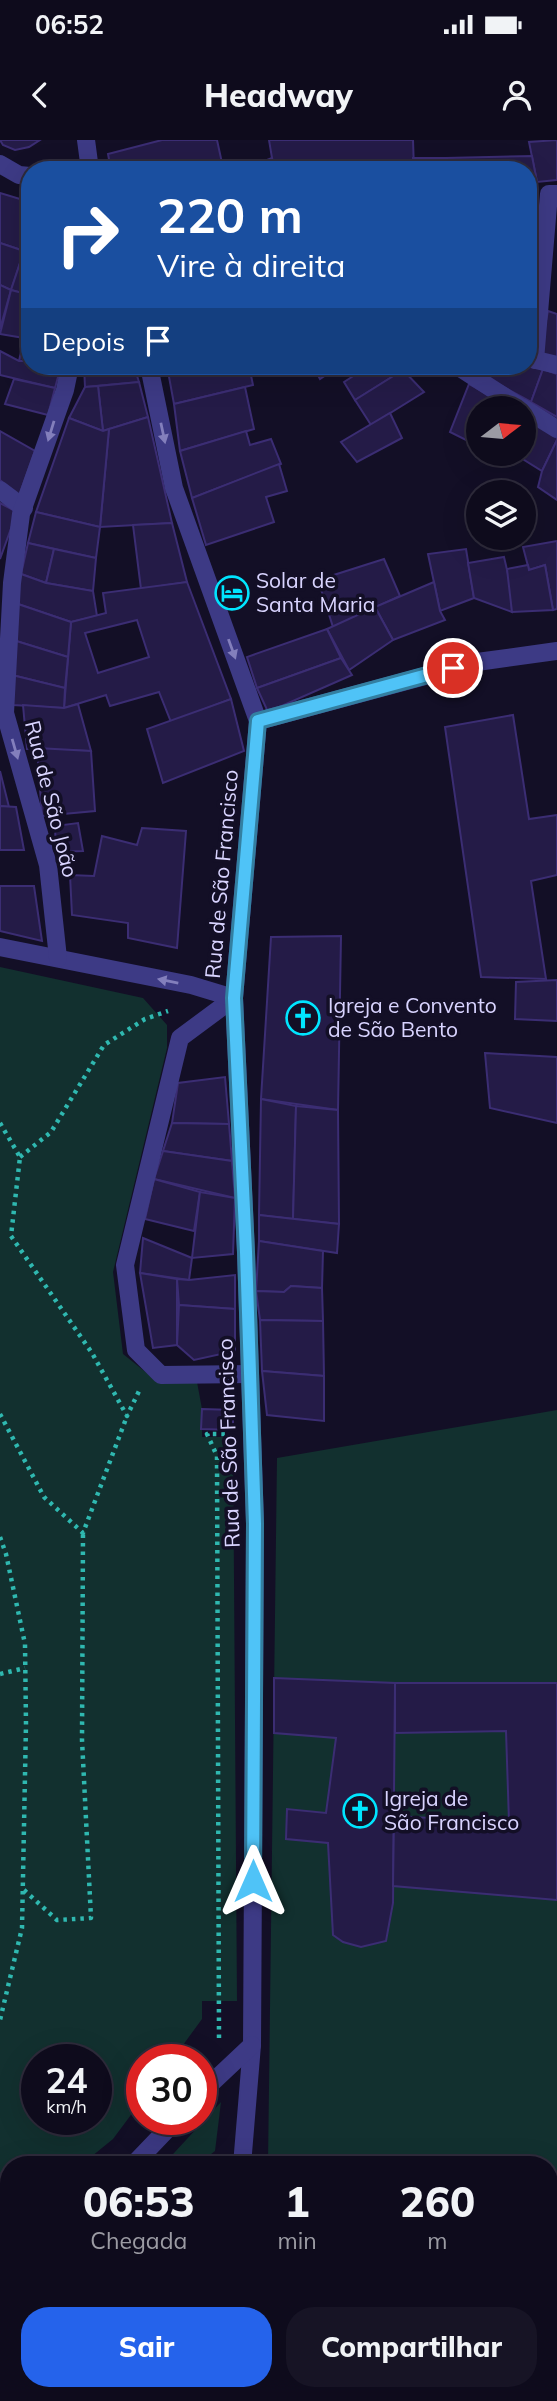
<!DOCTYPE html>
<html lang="pt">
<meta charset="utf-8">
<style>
body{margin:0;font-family:Mulish,sans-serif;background:#171425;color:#f1f3f6;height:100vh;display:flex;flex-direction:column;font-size:26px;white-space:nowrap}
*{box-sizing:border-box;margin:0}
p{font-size:23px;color:#9b9ba3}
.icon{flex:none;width:38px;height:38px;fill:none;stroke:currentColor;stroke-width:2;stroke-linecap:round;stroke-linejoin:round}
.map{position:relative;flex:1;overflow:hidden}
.panel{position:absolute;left:0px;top:2016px;width:558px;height:245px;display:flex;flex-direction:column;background:#0e0b1c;border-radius:28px 28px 0 0;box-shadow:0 7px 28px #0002,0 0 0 2px #2e2b3b}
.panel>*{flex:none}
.top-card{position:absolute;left:21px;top:21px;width:516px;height:214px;border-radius:28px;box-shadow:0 7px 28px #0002,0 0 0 2px #2e2b3b;background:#1a4fa0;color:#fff;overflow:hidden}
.needle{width:46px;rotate:74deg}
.buttons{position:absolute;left:466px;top:256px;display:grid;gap:14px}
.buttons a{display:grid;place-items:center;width:70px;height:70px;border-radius:50%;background:#0e0b1c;box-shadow:0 7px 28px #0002,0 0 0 2px #2e2b3b;font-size:35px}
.speed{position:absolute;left:21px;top:1904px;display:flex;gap:14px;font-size:35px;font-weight:700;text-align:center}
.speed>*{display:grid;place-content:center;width:91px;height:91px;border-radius:50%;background:#0e0b1c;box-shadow:0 7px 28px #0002,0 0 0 2px #2e2b3b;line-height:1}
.speed small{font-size:18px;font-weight:400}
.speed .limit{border:10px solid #d22;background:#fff;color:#111}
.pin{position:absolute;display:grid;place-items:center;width:60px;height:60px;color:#fff;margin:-30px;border:4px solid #fff;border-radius:50%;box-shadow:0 2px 7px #0007}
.me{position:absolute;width:77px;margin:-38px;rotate:0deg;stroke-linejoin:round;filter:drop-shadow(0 0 5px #0008)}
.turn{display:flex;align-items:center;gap:24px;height:147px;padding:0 21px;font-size:32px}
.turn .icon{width:91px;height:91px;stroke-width:2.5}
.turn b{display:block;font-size:49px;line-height:60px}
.then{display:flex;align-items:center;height:66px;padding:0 21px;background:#0003;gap:14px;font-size:26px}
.eta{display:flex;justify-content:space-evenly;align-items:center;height:119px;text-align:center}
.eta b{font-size:42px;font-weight:800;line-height:49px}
.action{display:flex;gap:14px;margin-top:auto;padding:14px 21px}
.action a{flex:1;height:80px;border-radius:28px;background:#2563eb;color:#fff;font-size:28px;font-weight:800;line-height:80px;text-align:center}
.action a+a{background:#171425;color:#f1f3f6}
.status{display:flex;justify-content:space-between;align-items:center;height:49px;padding:0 35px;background:#0e0b1c;direction:ltr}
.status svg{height:19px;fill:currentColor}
header{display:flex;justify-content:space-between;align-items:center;height:91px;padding:0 21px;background:#0e0b1c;font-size:32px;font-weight:800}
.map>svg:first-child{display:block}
.green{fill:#12302f;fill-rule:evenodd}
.building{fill:#241b47;stroke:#3b2d73;stroke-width:2;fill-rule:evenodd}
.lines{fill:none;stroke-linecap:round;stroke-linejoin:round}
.path{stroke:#2fb8b0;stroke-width:4.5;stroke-dasharray:3.5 5;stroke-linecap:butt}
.lane{stroke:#3d3a85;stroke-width:18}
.street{stroke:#3d3a85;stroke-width:18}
.oneway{fill:#837fbc}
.route-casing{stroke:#337fa1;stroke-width:18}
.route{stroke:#4fc3f7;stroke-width:12}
.labels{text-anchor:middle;stroke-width:7;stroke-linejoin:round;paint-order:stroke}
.poi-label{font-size:21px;fill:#d9d4ff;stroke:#130f26;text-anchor:start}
.street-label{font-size:21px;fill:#d9d4ff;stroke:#130f26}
</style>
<div class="status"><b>06:52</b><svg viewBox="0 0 49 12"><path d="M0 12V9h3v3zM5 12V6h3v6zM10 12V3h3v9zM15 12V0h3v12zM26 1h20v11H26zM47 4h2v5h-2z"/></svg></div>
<header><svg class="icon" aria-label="back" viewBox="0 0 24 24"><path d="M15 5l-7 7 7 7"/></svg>Headway<svg class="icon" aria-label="person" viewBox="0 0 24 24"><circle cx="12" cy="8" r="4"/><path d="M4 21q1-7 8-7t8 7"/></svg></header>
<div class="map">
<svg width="557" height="2261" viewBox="0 0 557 2261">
<rect width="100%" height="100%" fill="#130f26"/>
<g class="green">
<path d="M0 827 143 858 167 885V908L113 1132 123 1214 158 1242H197L202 1269V1297H233L237 1861H202V1879L172 1920H142V1960L113 1999 81 2025H9V2083L0 2087ZM37 1920H96V1979H37Z"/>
<path d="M557 1270V2034L550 2037V2025H268L277 1318Z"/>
<path d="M221 1962 215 2011 197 2025H163Z"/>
<path d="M9 2188V2252H170V2261H0V2191Z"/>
</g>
<g class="building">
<path d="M0 0H40L29 7 15 10 3 5Z"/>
<path d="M162 0H217L222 23 189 30H111L108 14Z"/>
<path d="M269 0H413L414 30H274Z"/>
<path d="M557 0V40L537 42 529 2Z"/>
<path d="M532 16 537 42 538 68 528 69V30H445L446 18Z"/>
<path d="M272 18 274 30H243Z"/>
<path d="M413 18H446L445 30H414Z"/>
<path d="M0 53 30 62V91L24 111 0 103Z"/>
<path d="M538 68 536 119H528V69Z"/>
<path d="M0 103 24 111 11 150 0 145Z"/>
<path d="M24 111 30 113V155L11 150Z"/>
<path d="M528 119H536L532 176 528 174Z"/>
<path d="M0 145 11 150 0 189Z"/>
<path d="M11 150 30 155V199L0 194Z"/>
<path d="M548 171 557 174V220L539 215Z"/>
<path d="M24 198 30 199V221H19Z"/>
<path d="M0 211 19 221H30V226H61L55 248 0 235Z"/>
<path d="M84 226H134L139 242 85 247Z"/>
<path d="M167 226H249L253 245 174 264Z"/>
<path d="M313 226H339L320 239Z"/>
<path d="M344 226H369L351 236Z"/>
<path d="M369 226H399L403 230 355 260 344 242Z"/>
<path d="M470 226H528L543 229 531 262 469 228Z"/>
<path d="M543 229 557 234V277L531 262Z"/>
<path d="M403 230 424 252 371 285 355 260Z"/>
<path d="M14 239 55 248 48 275 5 264Z"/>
<path d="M139 242 148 277 103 291 98 246Z"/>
<path d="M469 244 495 259 492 268H478L476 305 450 292Z"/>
<path d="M98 246 103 291 69 278 85 247Z"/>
<path d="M245 247 254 289 180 311 174 264Z"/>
<path d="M390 273 402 298 357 322 341 302Z"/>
<path d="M148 277 172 383 100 387 109 289Z"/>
<path d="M69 278 103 291 109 289 100 387 36 372Z"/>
<path d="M529 281 557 294V300L542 331 513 313H523V292Z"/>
<path d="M0 291 35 311 19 356 0 340Z"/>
<path d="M246 291 250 305 271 299 281 324 192 358 180 311Z"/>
<path d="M557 300V360L538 347 542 331Z"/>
<path d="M279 324 287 351 266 357 274 382 206 405 192 358Z"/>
<path d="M0 363 17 372 0 419Z"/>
<path d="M36 372 100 387 96 418 28 403Z"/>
<path d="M172 383 187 442 141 449 133 385Z"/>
<path d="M557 401V469L553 470 545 425 529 430 523 407Z"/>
<path d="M28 403 54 409 46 443 21 434Z"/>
<path d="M54 409 96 418 93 451 46 443Z"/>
<path d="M466 409 474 458 440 471 428 414Z"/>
<path d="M504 417 511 447 512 472 474 458 468 423Z"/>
<path d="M384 419 400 456 333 487 318 440Z"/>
<path d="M528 425 529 430 545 425 553 470 512 472 507 429Z"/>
<path d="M21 434 46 443 93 451 97 476 71 482 15 463Z"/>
<path d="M187 442 231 559 171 582 159 552 110 566 106 555 64 568 71 482 106 473 103 453ZM137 480 149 517 98 533 85 493Z"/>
<path d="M434 442 440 471 445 480 393 500 375 467Z"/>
<path d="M15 463 71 482 68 517 13 500Z"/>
<path d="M375 467 393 500 349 530 327 489Z"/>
<path d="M327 489 341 518 257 548 247 517Z"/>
<path d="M13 500 68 517 65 548 12 535Z"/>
<path d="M341 518 352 535 268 572 257 548Z"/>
<path d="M12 535 65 548 64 568 13 565Z"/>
<path d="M231 559 244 611 163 643 147 589Z"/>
<path d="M78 564 91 611 27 609 23 565 64 568Z"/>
<path d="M513 575 529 679 557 675V735L531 741 546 839 481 837 445 587Z"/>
<path d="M37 608 91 611 95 671 42 676Z"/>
<path d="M0 631 9 667 0 666Z"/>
<path d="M0 666 16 667 24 710H0Z"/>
<path d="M78 683 83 711 56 712 55 686Z"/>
<path d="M142 688 186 691 177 808 128 798V783L72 775 70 735 94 736 102 696 137 705Z"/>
<path d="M0 746H34L42 801 0 791Z"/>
<path d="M341 796 338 970 261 959 271 797Z"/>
<path d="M557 840V881L515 879 516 842Z"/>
<path d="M485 913 557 917V983L490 968Z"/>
<path d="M225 937 229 984 172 983 178 943Z"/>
<path d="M261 959 296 966 293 1079 259 1075Z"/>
<path d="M296 966 338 970 339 1084 293 1079Z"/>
<path d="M172 983 229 984 232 1021 163 1011Z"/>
<path d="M163 1011 232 1021 235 1058 154 1039Z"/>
<path d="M154 1039 200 1052 194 1091 145 1079Z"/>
<path d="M200 1052 235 1058 233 1114 192 1118Z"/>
<path d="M259 1075 339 1084 337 1113 259 1101Z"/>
<path d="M143 1098 192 1118 189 1140 140 1133Z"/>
<path d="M259 1101 323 1111 322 1148 291 1146 284 1152 256 1151Z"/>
<path d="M140 1133 177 1139V1205L153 1208Z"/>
<path d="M235 1135V1169L179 1165 177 1139 189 1140Z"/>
<path d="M291 1146 322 1148 323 1181 260 1180 256 1151 284 1152Z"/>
<path d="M179 1165 235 1169V1211L194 1220 177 1205Z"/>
<path d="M260 1180 323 1181 324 1236 262 1231Z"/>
<path d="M262 1231 324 1236V1281L267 1275Z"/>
<path d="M202 1269 233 1270V1290L201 1289Z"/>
<path d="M274 1538 395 1543 393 1763 386 1801 361 1807 343 1802 333 1795 328 1703 286 1699 287 1669 326 1673 336 1598 274 1593Z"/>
<path d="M395 1543H557V1760L393 1746 394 1676 509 1682 506 1591 395 1593Z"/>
<path d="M431 2252H456L451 2261H446Z"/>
</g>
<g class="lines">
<g class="path">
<path d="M0 983 20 1017 11 1096 92 1213 127 1276 140 1249"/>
<path d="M20 1017 51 992 104 905 145 879 168 871"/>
<path d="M0 1274 44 1357 83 1393 127 1276"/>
<path d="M0 1397 6 1414 25 1504 26 1584 22 1788 0 1880"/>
<path d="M0 1534 25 1528"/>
<path d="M24 1750 57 1780 91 1778 82 1600 83 1393"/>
<path d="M219 1898 217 1316 207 1294H227"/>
</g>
<g class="lane">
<path d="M535 220 549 54H557"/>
<path d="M0 350 24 368"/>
<path d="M234 858 180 898 125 1125 136 1210 161 1235 250 1234"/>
</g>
<g class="street">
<path d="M86 0 90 30"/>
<path d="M0 24 19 35 30 36"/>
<path d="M528 218 557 225"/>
<path d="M149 226 174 348 258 581 234 858 246 1112 255 1383 252 1905 242 2025"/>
<path d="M457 226 522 268"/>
<path d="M523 268 557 289"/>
<path d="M258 581 477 522 557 511"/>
<path d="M0 807 191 845 234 858"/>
<path d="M58 818 48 725 5 573 12 443 21 374 65 250 70 226"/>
<path d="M201 1953 252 1905"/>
<path d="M133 2025 177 1979"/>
<path d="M0 2113 9 2109"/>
<path d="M0 2173 9 2170"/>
<path d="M226 2261V2252"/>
</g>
</g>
<defs><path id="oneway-solid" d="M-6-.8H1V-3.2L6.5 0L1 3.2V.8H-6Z" transform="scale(1.75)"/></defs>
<g class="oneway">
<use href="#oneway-solid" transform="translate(51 291) rotate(107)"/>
<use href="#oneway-solid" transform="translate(163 293) rotate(78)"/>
<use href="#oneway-solid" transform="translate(232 509) rotate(70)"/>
<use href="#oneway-solid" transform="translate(15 609) rotate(74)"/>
<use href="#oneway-solid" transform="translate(168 841) rotate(-169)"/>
</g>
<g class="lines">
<defs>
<path id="route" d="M253 1741 255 1384 246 1112 234 858 258 581 453 528"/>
</defs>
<use href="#route" class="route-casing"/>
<use href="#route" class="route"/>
</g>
<defs>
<symbol id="hotel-ring" viewBox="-11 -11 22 22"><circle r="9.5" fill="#130f26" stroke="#00e5ff" stroke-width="1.5"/><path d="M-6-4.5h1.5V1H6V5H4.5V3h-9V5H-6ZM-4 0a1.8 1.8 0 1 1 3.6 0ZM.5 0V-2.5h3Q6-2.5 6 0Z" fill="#00e5ff"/></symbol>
<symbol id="church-ring" viewBox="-11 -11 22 22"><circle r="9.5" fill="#130f26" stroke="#00e5ff" stroke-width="1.5"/><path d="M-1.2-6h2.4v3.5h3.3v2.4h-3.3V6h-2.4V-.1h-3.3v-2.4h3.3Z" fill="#00e5ff"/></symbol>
</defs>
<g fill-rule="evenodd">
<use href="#hotel-ring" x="213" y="434" width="38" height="38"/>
<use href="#church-ring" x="284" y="859" width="38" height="38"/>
<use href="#church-ring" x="341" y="1652" width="38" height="38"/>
</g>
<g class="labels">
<g class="poi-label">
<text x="256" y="448">Solar de<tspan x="256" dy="24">Santa Maria</tspan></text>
<text x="328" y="873">Igreja e Convento<tspan x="328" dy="24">de São Bento</tspan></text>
<text x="384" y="1666">Igreja de<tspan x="384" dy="24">São Francisco</tspan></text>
</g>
<g class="street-label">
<text transform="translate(51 659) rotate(76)" y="7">Rua de São João</text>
<text transform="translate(222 734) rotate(-85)" y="7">Rua de São Francisco</text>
<text transform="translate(229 1303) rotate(-92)" y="7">Rua de São Francisco</text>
</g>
</g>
</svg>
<div class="buttons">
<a><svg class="needle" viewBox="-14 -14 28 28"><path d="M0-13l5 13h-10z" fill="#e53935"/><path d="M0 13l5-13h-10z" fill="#9b9ba3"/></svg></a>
<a><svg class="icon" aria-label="layers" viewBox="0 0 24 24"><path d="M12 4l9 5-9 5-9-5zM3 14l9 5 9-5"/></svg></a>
</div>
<div class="speed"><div>24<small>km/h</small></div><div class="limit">30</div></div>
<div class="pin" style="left:453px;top:528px;background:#d93025"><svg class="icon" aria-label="arrive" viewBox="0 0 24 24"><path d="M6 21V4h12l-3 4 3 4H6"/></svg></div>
<svg class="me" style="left:253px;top:1741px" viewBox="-20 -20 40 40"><path d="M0-17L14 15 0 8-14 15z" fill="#4fc3f7" stroke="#fff" stroke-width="4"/></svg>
<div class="top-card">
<div class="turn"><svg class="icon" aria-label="right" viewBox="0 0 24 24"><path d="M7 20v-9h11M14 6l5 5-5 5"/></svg><div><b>220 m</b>Vire à direita</div></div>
<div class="then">Depois<svg class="icon" aria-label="arrive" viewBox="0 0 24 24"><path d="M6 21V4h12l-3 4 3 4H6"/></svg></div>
</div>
<section class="panel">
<div class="eta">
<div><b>06:53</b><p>Chegada</p></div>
<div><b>1</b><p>min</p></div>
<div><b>260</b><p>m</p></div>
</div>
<div class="action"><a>Sair</a><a>Compartilhar</a></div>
</section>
</div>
